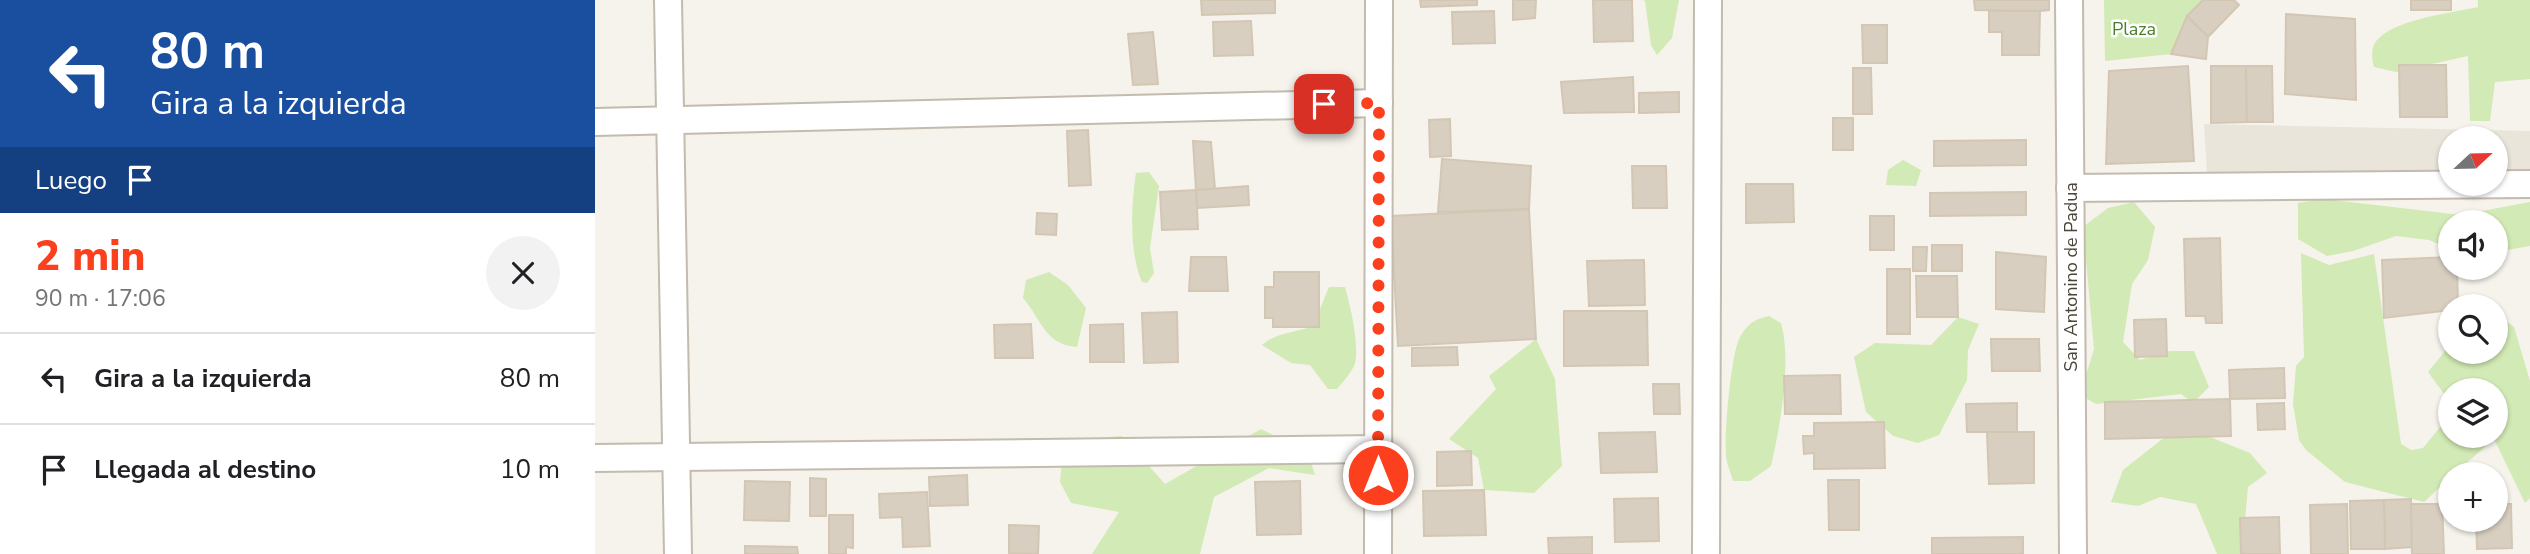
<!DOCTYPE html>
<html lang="es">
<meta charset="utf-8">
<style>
body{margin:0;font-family:"Nunito Sans",sans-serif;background:#f2f2f2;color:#202124;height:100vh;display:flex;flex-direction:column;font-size:26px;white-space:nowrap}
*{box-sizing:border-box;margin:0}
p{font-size:23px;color:#757577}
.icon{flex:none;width:38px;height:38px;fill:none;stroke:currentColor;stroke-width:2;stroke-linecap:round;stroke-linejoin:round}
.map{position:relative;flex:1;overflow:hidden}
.sheet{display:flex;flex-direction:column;background:#fff;width:595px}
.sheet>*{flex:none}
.top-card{background:#1a4fa0;color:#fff;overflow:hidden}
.needle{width:46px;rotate:68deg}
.fabs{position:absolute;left:1843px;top:126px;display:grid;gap:14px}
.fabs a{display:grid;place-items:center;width:70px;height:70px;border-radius:50%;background:#fff;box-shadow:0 2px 5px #0004;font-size:35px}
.pin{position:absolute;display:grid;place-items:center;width:60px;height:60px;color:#fff;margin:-30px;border-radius:14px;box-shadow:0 4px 10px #0006}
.me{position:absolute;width:77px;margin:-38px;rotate:0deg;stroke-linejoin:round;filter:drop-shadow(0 0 5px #0008)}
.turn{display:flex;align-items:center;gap:24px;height:147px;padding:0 35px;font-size:32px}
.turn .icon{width:91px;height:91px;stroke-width:2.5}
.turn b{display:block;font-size:49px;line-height:60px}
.then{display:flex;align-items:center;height:66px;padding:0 35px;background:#0003;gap:14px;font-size:26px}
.round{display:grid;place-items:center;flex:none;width:74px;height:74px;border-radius:37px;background:#f2f2f2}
.overview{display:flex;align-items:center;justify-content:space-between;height:119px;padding:0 35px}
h1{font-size:42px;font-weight:800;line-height:52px;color:#fc3f1d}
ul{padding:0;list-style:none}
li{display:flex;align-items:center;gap:21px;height:91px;padding:0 35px;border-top:2px solid #e0e0e0}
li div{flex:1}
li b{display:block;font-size:26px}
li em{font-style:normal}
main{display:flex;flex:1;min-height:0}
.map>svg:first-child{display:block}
.residential{fill:#eae5da}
.green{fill:#d2eab5}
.building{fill:#d8cfc1;stroke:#d3c7b4;stroke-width:2}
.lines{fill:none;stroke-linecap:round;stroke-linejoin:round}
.street-casing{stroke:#c2bbae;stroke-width:30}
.street{stroke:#fff;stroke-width:26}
.route{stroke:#fc3f1d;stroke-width:12;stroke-dasharray:0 21.6}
.labels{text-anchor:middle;stroke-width:5;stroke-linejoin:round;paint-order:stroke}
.park-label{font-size:18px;fill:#4a7f2a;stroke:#fff}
.street-label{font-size:18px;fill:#4b4439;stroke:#fff}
</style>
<main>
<section class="sheet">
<div class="top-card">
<div class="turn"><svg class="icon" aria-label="left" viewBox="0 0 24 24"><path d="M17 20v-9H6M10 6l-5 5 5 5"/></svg><div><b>80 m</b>Gira a la izquierda</div></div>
<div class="then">Luego<svg class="icon" aria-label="arrive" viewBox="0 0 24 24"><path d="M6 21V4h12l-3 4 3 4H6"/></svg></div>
</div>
<div class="overview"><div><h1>2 min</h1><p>90 m · 17:06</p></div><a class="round"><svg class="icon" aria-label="close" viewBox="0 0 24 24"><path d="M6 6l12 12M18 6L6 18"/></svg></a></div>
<ul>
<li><svg class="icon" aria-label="left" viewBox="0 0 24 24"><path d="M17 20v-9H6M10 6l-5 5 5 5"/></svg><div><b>Gira a la izquierda</b></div><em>80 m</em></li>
<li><svg class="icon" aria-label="arrive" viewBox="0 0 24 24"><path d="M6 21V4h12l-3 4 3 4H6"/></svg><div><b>Llegada al destino</b></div><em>10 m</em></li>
</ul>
</section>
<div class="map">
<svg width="1935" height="554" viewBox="0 0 1935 554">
<rect width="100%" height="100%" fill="#f6f3ec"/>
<path class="residential" d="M1609 124 1935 131V172H1901L1900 138H1855V173L1612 174Z"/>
<g class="green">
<path d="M1048 0H1084L1077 38 1062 55 1056 45 1050 1Z"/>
<path d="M1509 0H1622L1592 16 1576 54 1510 61Z"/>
<path d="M1883 0H1935V79L1900 82 1895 121H1875L1873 56 1801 72 1779 67C1777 59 1776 52 1779 45 1791 20 1857 13 1883 7Z"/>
<path d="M1308 160 1326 170 1321 186 1291 185 1293 170Z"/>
<path d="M554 172 564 186 555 248 559 273 552 283 547 282C534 253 536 205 541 173Z"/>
<path d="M1729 199 1866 215 1935 202V246L1901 252 1900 222H1855V249L1834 240 1801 236 1758 251 1732 256 1703 239V203Z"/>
<path d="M1539 202 1560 227 1553 260 1537 284 1528 342 1545 360 1575 351H1599L1614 387 1598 403 1586 394 1501 404 1485 395 1499 349 1488 227 1513 208Z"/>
<path d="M1706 253 1734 265 1779 254 1806 444 1816 450 1828 448 1855 415V436H1900V390H1855V402L1833 372 1855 345V352H1900L1901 313 1919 327 1935 381V498L1930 503 1899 439 1859 474H1855V478L1829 502 1750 482 1711 450 1704 440 1698 404 1701 366 1709 357Z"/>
<path d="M454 272 473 285 491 308 482 347C450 345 447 320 428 298L431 280Z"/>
<path d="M734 287H750C755 304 766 351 759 366 755 374 748 382 742 389H733L715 365 696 363 667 345C682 332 700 333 718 326Z"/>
<path d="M1174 316 1186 323C1197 361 1185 427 1176 466L1155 481H1138C1136 473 1131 463 1131 455 1129 436 1136 352 1145 337 1152 324 1160 319 1174 316Z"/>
<path d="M1363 317 1384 324 1373 350 1372 380 1344 435 1323 443 1298 436 1271 412 1259 357 1280 343 1336 345Z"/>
<path d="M941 339 960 379 967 466 939 493 889 490 883 458 854 439 901 389 894 376Z"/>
<path d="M1585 425 1655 453 1672 473 1653 487 1647 554H1622L1601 504 1565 497 1543 506 1516 502 1528 470Z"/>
<path d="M666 429 713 453 720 475 674 468 619 497 605 554H497L524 512 476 503 465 482 469 441 527 436 570 484Z"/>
</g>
<g class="building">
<path d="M606 0H680V13L607 15Z"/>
<path d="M825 0H882V5L826 7Z"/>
<path d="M918 0H941L940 18 918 20Z"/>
<path d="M998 0H1037L1038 41 999 42Z"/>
<path d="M1379 0H1454V10L1445 11 1380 10Z"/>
<path d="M1608 0H1639L1644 5 1613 37 1592 16Z"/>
<rect x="1816" y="0" width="40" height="10"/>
<path d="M899 11 900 43 858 44 857 12Z"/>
<path d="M1394 11H1445L1444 55H1407V32H1394Z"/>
<path d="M1691 14 1760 19 1761 100 1690 94Z"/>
<path d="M1592 16 1613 37 1611 59 1576 54Z"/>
<path d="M656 21 658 55 619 56 618 22Z"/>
<path d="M1267 25H1292V63H1268Z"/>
<path d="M558 32 563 84 538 85 533 34Z"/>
<path d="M1804 65H1851L1852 117H1805Z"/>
<path d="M1593 66 1599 161 1511 164 1514 71Z"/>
<path d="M1616 66H1651L1652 122 1616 123Z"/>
<path d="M1651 66H1677L1678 122H1652Z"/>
<path d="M1258 68H1276L1277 114H1258Z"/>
<path d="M1038 77 1039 112 969 113 966 82Z"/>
<path d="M1084 92V112L1044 113V93Z"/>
<rect x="1238" y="118" width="20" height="32"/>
<path d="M855 119 856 156 835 157 834 120Z"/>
<path d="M493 130 496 185 474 186 472 131Z"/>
<path d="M1431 140V165L1339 166V141Z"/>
<path d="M598 141 616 142 620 189 601 190Z"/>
<path d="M847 159 936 166 934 209 843 212Z"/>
<path d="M1037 166H1071L1072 208H1038Z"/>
<path d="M1151 184H1198L1199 222 1151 223Z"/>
<path d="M653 186 654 205 602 208 601 190Z"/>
<path d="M601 190 603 229 567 230 565 192Z"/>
<path d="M1431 192V215L1335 216V193Z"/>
<path d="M934 209 941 339 803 346 796 216Z"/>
<path d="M442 213 462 214 461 235 441 234Z"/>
<rect x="1275" y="216" width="24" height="34"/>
<path d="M1625 238 1627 323H1611L1610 316H1591L1589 239Z"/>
<rect x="1337" y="245" width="30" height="26"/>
<path d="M1318 247H1332L1331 271H1318Z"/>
<path d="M1401 252 1451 257 1449 312 1401 309Z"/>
<path d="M596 257H631L633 291H594Z"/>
<path d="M1855 257V268H1862L1863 306H1855V310L1789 318 1787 260Z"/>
<path d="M1049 260 1050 305 994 306 992 261Z"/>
<rect x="1292" y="269" width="23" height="65"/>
<path d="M679 272H724V327H678V318H670V287H679Z"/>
<path d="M1321 276H1362L1363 317H1322Z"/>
<path d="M969 311H1052L1053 365 969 366Z"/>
<path d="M582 312 583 362 549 363 547 313Z"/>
<path d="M1571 319 1572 356 1540 357 1539 320Z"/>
<path d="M436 324 438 358H400L399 325Z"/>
<path d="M528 324 529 362H495V325Z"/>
<path d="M1396 339H1444L1445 371H1397Z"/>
<path d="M862 347 863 365 817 366V348Z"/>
<path d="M1689 368 1690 398 1635 399 1634 370Z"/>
<path d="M1245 375 1246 414H1190L1189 376Z"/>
<path d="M1058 384H1084L1085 414H1059Z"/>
<path d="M1635 399 1636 436 1510 439V402Z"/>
<path d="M1422 403V432H1372L1371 404Z"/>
<path d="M1689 403 1690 429 1663 430 1662 404Z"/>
<path d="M1289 422 1290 468 1219 469V453L1209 454 1208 436H1219V423Z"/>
<path d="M1060 432 1062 472 1006 473 1004 433Z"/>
<path d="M1392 432H1439V483L1394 484Z"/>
<path d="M876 451 877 485 842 486V452Z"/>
<path d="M372 475 373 505 335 506 334 477Z"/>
<path d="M215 478 231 479V516H215Z"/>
<path d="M1233 480H1264V530H1234Z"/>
<path d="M150 481 195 482 194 521 149 520Z"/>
<path d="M705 481 706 534 662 535 660 482Z"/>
<path d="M889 490 891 535 829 536 828 491Z"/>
<path d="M332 492 335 546 308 547 307 517 285 518 284 494Z"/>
<path d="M1063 498 1064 541 1020 542 1019 499Z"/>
<path d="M1816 499 1817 547 1790 549 1789 500Z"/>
<path d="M1789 500 1790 549H1756L1755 501Z"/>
<path d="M1752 504 1753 554H1716L1715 505Z"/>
<path d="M1816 504H1847L1849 554H1817Z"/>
<path d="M1900 504H1916L1917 548 1882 549 1881 520H1900Z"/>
<path d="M234 515H258V548L251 547V554H234Z"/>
<path d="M1684 517 1685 554H1646L1645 518Z"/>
<path d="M414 525 444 526 443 554 414 553Z"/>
<path d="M997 537V554H954L953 538Z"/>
<path d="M1428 537V554H1337V538Z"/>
<path d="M150 546 202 547 203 554H150Z"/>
</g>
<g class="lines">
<defs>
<g id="street">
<path d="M73 0 83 554"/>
<path d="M1474 0 1478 554"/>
<path d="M0 122 784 103"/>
<path d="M1475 188 1935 184"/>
<path d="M0 458 783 449"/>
<path d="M783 554 784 0"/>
<path d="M1111 554 1113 0"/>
</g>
</defs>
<use href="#street" class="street-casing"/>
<use href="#street" class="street"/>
</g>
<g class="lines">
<path class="route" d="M729 104 784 103 783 475"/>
</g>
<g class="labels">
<g class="park-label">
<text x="1539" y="35">Plaza</text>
</g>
<g class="street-label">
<text transform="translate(1476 277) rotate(-90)" y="6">San Antonino de Padua</text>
</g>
</g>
</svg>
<div class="fabs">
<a><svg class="needle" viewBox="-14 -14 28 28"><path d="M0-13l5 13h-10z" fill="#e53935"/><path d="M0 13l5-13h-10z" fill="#757577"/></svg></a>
<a><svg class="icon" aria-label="sound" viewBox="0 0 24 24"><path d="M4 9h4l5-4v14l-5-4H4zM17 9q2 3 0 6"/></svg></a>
<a><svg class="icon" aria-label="search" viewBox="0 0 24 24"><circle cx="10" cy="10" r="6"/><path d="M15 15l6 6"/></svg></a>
<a><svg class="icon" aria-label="layers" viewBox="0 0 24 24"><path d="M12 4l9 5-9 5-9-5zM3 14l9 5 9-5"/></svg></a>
<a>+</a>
</div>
<div class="pin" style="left:729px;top:104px;background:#d93025"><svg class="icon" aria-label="arrive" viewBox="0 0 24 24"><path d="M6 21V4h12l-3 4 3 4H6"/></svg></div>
<svg class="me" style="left:783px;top:475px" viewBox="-20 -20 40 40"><circle r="17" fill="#fc3f1d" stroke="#fff" stroke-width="3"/><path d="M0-11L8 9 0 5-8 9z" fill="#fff"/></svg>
</div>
</main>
